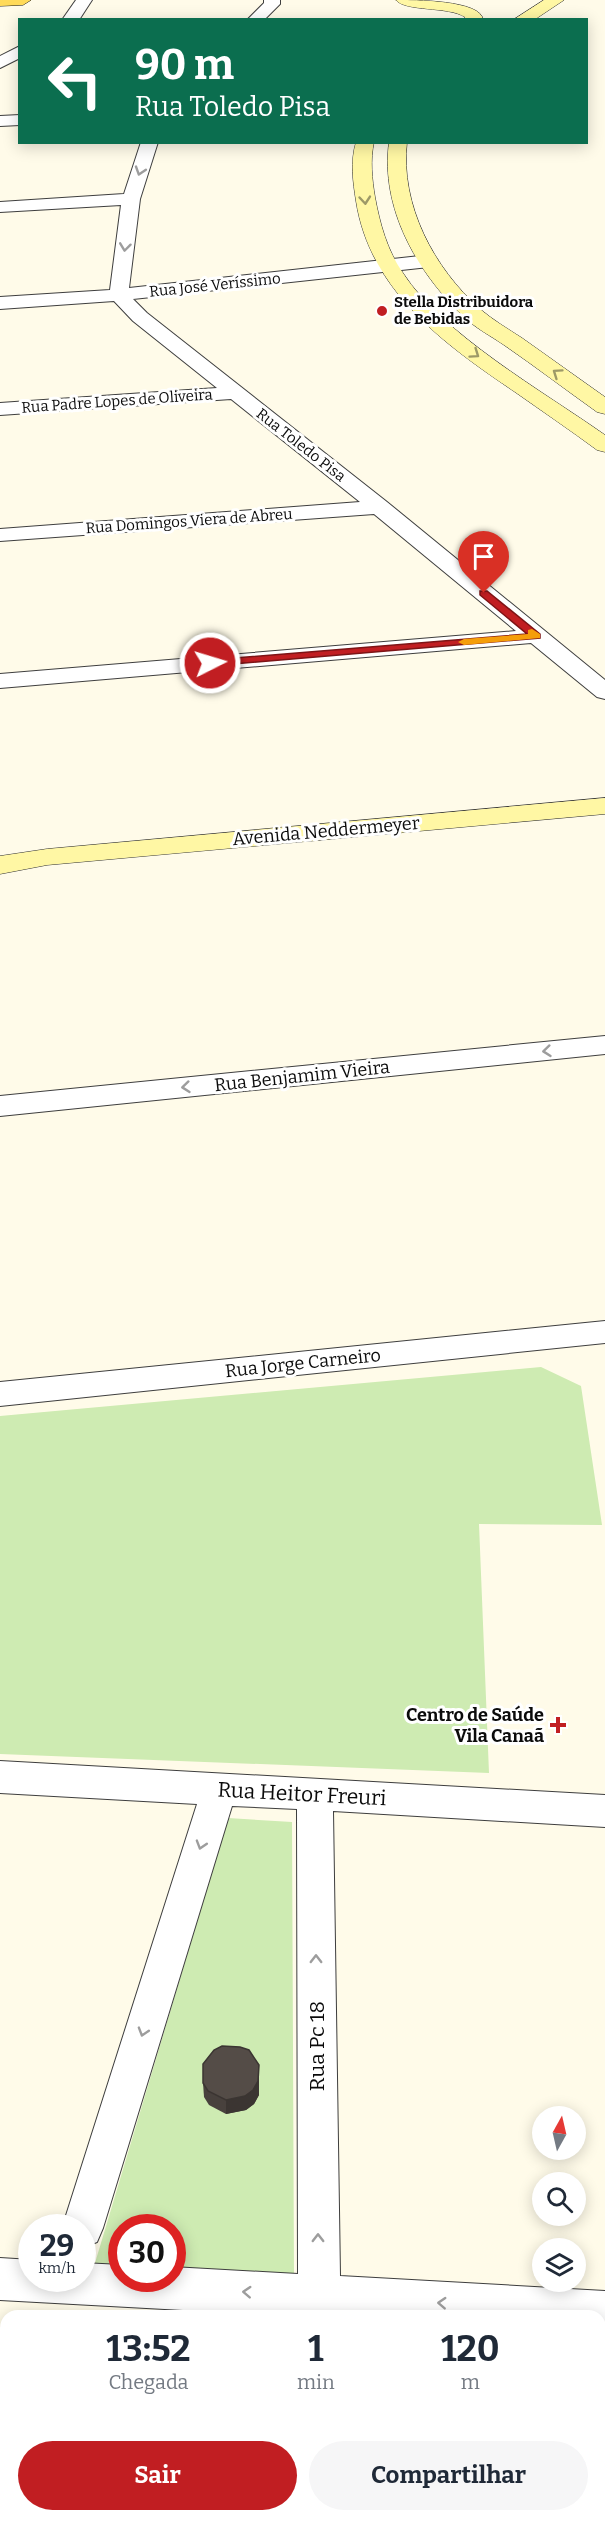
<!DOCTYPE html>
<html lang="pt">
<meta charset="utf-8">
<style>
body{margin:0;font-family:Bitter,serif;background:#f6f6f7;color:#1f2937;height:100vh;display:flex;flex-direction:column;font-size:22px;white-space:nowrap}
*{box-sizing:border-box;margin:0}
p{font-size:20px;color:#747a83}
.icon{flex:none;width:33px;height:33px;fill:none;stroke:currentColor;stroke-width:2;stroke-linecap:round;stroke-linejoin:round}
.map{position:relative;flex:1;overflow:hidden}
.drawer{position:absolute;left:0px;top:2310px;width:606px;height:212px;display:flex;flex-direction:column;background:#fff;border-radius:18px 18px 0 0;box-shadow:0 3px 15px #0003}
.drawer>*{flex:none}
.hud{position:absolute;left:18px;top:18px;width:570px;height:126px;border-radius:0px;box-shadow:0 3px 15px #0003;background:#0b6e4f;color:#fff;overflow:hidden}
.needle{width:39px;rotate:8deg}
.controls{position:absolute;left:532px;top:2106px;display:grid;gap:12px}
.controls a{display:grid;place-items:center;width:54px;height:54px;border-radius:50%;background:#fff;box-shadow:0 3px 15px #0003;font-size:30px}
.speed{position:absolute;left:18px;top:2214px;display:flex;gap:12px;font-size:30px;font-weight:700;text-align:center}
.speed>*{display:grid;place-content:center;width:78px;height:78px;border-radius:50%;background:#fff;box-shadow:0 3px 15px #0003;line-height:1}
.speed small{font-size:15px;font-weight:400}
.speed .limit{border:9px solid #d22;background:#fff;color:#111}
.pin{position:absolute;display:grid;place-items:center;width:51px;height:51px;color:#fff;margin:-62px -26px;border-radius:50% 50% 50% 0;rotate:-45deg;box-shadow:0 0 6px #0007}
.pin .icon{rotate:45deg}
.me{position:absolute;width:66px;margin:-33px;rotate:85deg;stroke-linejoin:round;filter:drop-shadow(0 0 4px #0008)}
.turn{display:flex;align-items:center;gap:21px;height:126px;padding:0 18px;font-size:27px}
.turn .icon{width:78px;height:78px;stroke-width:2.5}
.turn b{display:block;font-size:42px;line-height:51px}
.eta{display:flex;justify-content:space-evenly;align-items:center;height:102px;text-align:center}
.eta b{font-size:36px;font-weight:700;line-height:42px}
.action{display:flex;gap:12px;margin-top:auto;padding:12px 18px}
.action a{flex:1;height:69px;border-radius:36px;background:#c11e22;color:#fff;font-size:24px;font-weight:700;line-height:69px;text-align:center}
.action a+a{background:#f6f6f7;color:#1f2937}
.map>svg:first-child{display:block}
.green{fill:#ceebb2}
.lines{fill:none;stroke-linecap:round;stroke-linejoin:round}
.minor-casing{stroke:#3e3e3e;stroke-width:2}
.secondary-casing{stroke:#2d2d2d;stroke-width:1}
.primary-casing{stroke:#1c1c1c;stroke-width:1}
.minor{fill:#fff;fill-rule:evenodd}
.secondary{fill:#fff7a4;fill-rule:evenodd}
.primary{fill:#ffda59;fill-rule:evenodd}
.wall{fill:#48413d}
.shaded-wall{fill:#3b3532}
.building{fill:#544c47;stroke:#3b3532;stroke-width:1.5}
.oneway{stroke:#9d9d9d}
.oneway2{stroke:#9d9967}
.route{fill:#c11e22;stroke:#7d1416;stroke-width:1.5}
.slow{fill:#f59e0b}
.poi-dot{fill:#c11e22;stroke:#fff;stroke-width:2}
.labels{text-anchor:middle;stroke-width:6;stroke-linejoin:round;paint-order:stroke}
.far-street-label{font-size:15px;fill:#0b0b0b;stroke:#fff}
.far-poi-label{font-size:15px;font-weight:bold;fill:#0b0b0b;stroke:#fff;text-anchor:start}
.street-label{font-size:18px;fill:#0b0b0b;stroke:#fff}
.poi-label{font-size:18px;font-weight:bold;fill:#0b0b0b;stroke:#fff;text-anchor:end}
.near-street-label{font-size:21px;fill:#0b0b0b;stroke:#fff}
</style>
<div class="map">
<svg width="605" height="2521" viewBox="0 0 605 2521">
<rect width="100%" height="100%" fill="#fffbe9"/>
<g class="green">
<path d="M541 1367 581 1386 602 1525 479 1524 489 1773 0 1754V1416Z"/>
<path d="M228 1818 292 1822 294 2275 173 2268 172 2228H122L121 2265 95 2263Z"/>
</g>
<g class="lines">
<defs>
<g id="minor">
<path d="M76 0H92L79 20H62Z"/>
<path d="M264 0H280V4L264 20H247L264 3Z"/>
<path d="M20 46V58L0 68V56Z"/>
<path d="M20 115V125L0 126V116Z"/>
<path d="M141 142H158L140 199 129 288 429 255 435 257 438 261 435 265 429 267 133 299 147 313 387 502 605 680V699L597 697 531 643 0 688V674L516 631 374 514 0 541V529L360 502 231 399 0 415V403L217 388 133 321 114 301 0 309V297L110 290 121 205 0 212V202L124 194Z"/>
<path d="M605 1036V1054L0 1116V1096Z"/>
<path d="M605 1321V1343L0 1406V1382Z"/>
<path d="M0 1761 605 1795V1827L333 1811 340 2276 605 2291V2333H600V2316H293L0 2300V2258L32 2260V2278H82V2263L122 2265V2278H172V2267L298 2274 297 1809 232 1806 103 2228 97 2242 82 2248V2228H62L197 1804 0 1793Z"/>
</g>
<g id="secondary">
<path d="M396 0C413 0 482 0 483 20H465V17C448 6 405 12 396 0Z"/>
<path d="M544 0H564L534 20H513Z"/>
<path d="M356 142H374C370 160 372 179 375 197 380 224 387 250 403 273 442 334 544 392 605 435V452L597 450C570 430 542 411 515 392 444 344 370 291 356 201 353 182 350 162 356 142Z"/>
<path d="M389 142H407C400 205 434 268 480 309 493 320 508 329 522 338 550 358 577 377 605 397V414L597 412C566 390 536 367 504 345 491 336 475 328 463 316 417 272 380 208 389 142Z"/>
<path d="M605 798V814L47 865 0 874V856L47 849Z"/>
</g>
<path id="primary" d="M0 0H31L23 5 0 6Z"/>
</defs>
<use href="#minor" class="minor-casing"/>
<use href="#secondary" class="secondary-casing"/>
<use href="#primary" class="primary-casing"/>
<use href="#minor" class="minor"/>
<use href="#secondary" class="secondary"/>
<use href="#primary" class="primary"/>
</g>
<path class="wall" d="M259 2079V2095L254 2104 246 2110 226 2114 209 2105 204 2097 203 2083Z"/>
<path class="shaded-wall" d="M259 2065V2095L254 2104 246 2110 226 2114V2100Z"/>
<path class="building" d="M222 2046 240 2047 249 2050 259 2065 258 2081 253 2090 245 2096 226 2100 208 2091 203 2083V2064L214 2050Z"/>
<defs><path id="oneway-chevron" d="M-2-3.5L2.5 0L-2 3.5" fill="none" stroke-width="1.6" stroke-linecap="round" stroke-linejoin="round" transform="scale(1.5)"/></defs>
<g class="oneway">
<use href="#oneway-chevron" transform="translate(140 171) rotate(108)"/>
<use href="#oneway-chevron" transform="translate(125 247) rotate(97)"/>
<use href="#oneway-chevron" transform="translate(547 1051) rotate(174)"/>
<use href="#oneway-chevron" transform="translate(186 1087) rotate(174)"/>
<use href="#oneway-chevron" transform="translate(201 1845) rotate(107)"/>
<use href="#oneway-chevron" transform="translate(316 1959) rotate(-90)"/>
<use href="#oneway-chevron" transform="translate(143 2032) rotate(107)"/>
<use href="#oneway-chevron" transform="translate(318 2238) rotate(-90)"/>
<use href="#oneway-chevron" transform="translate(247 2292) rotate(-177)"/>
<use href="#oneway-chevron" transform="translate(442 2303) rotate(-177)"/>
</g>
<g class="oneway2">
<use href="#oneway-chevron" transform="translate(365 200) rotate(85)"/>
<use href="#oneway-chevron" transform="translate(475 354) rotate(35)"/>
<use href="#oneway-chevron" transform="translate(557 373) rotate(-145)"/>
</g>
<path class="route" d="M480 591H487L540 634V638L210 666 205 663 210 660 527 634 480 595Z"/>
<path class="slow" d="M532 629 540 634V638L464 645 458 642 464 639 528 634V630Z"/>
<g class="poi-dot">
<circle cx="382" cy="311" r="6"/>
<path d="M555 1716h6v6h6v6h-6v6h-6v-6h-6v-6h6z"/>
</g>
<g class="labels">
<g class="far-street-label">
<text transform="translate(215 285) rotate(-6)" y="5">Rua José Veríssimo</text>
<text transform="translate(117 401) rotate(-4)" y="5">Rua Padre Lopes de Oliveira</text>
<text transform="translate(301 445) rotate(38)" y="5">Rua Toledo Pisa</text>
<text transform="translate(189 521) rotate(-4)" y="5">Rua Domingos Viera de Abreu</text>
</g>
<g class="far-poi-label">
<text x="394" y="307">Stella Distribuidora<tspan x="394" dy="17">de Bebidas</tspan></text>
</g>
<g class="street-label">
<text transform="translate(326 831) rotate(-5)" y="6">Avenida Neddermeyer</text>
<text transform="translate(302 1076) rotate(-6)" y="6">Rua Benjamim Vieira</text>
<text transform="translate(303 1363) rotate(-6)" y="6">Rua Jorge Carneiro</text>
</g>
<g class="poi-label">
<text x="544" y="1721">Centro de Saúde<tspan x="544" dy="21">Vila Canaã</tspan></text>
</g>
<g class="near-street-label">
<text transform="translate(302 1794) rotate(3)" y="7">Rua Heitor Freuri</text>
<text transform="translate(317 2046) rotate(-90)" y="7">Rua Pc 18</text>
</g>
</g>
</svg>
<div class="controls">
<a><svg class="needle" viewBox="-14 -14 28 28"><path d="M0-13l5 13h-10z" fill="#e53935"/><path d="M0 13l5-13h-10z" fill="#747a83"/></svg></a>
<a><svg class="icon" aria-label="search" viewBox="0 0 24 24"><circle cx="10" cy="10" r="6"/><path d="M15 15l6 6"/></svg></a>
<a><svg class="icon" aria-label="layers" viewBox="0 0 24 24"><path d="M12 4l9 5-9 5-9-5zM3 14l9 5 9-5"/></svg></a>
</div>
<div class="speed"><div>29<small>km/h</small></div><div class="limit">30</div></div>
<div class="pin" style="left:484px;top:593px;background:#d93025"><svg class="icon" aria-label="arrive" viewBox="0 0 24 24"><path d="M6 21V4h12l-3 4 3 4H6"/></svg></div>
<svg class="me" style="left:210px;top:663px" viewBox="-20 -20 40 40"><circle r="17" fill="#c11e22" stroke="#fff" stroke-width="3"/><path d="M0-11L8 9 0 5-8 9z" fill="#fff"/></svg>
<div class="hud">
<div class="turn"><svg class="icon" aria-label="left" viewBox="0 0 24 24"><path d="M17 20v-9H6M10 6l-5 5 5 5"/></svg><div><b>90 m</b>Rua Toledo Pisa</div></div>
</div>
<section class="drawer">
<div class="eta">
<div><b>13:52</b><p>Chegada</p></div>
<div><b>1</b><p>min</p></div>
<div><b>120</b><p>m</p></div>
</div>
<div class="action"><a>Sair</a><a>Compartilhar</a></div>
</section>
</div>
